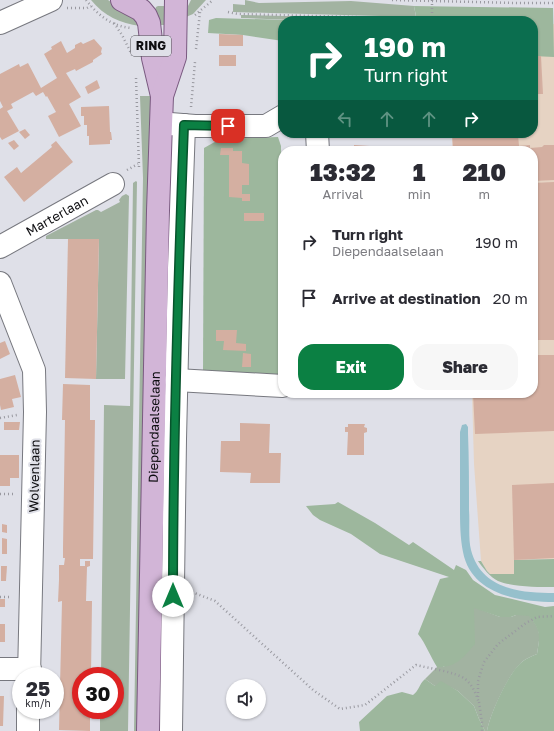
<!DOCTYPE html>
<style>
body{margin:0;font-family:"Golos Text",sans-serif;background:#f7f7f7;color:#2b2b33;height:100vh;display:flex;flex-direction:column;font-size:15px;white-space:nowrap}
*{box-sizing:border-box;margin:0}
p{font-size:13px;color:#7c7c81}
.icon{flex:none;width:22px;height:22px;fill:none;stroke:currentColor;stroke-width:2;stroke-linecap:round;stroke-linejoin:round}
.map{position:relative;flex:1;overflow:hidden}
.drawer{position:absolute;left:278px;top:146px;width:260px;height:252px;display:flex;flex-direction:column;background:#fff;border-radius:16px;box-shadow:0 1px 3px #0004}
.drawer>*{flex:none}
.banner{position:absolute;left:278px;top:16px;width:260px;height:122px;border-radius:16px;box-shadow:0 1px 3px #0004;background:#0b6e4f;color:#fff;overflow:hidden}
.buttons{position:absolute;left:226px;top:679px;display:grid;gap:8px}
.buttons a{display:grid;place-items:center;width:40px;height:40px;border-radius:50%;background:#fff;box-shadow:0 1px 3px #0004;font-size:20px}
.speed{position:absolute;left:12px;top:667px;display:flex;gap:8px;font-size:20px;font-weight:700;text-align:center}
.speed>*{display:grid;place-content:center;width:52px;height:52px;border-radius:50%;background:#fff;box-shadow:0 1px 3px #0004;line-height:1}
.speed small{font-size:10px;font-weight:400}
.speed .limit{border:6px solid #d22;background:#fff;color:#111}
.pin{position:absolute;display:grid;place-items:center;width:34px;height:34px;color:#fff;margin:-17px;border-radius:8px;box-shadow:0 2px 6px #0006}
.me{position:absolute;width:44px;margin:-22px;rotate:0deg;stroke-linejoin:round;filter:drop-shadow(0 0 3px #0008)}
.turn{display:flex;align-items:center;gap:14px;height:84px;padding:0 20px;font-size:18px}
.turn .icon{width:52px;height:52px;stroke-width:2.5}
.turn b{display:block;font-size:28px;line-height:34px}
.lanes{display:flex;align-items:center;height:38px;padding:0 20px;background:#0003;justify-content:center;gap:20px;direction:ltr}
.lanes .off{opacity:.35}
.eta{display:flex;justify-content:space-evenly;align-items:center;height:68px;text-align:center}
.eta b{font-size:24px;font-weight:800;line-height:28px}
.primary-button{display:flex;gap:8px;margin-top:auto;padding:8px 20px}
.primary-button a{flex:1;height:46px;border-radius:16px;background:#0b8043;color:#fff;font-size:16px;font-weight:800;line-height:46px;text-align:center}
.primary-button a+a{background:#f7f7f7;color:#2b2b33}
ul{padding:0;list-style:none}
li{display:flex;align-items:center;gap:12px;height:56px;padding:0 20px}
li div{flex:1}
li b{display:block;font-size:15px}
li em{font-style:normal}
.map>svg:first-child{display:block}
.industrial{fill:#e6d3c3}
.green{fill:#a2b3a1}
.forest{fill:#9db79d}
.water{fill:#96c0cc}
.building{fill:#d4afa1}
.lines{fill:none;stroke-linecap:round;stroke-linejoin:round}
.minor-casing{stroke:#77787f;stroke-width:24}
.major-casing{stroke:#7a5a80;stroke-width:24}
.path{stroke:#9999a0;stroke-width:2.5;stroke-dasharray:1 3;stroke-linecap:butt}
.minor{stroke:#fff;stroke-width:22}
.major{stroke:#d2b5d7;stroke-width:22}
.route-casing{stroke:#07532c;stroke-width:10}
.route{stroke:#0b8043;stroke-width:7}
.labels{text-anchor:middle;stroke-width:4;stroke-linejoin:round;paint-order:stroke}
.shield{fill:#dfe0e8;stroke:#4c4c51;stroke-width:1}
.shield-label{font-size:12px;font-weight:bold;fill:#0d0d10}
.street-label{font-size:13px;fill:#0d0d10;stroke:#dfe0e8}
</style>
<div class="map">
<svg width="554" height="731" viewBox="0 0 554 731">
<rect width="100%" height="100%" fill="#dfe0e8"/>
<path class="industrial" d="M533 24H554V559L514 560V574H490L487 571 481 561 474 464 472 393H533V151H453L452 133H533Z"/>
<g class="green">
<path d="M91 0H108L135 17 140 26C120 23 104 16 91 0Z"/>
<path d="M191 0H206L193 14 186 17 188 6Z"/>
<path d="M245 0 259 3 351 1 414 6 416 17 233 12V4L245 5Z"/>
<path d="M158 6H167V25H157L155 10 156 7Z"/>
<path d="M241 15 410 19 416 20 417 21H321L241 18Z"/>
<path d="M140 96H150L152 173 141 731H134L143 178Z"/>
<path d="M136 181 137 182 128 731H100V710H115V676H101L104 405 130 406 133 183Z"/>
<path d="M126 194 129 196 125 379H96L99 239H46V236L96 210H98L101 212 120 202 119 200 122 196Z"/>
<path d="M474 607 500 617H511L516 615H529C542 632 540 634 537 654 532 656 527 658 523 661 509 672 490 714 487 731H485L479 719 474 706 458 691 450 687 435 686 425 679 437 667H444Z"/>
</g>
<g class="forest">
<path d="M414 6 553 8 554 57 533 56V21H417Z"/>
<path d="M216 18 321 21H283V41L243 35 208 33 209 20Z"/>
<path d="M278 137 281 146 283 381 203 373 204 148 220 139Z"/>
<path d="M338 502 375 523 409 545 413 542 454 570 456 565 466 570 473 580 495 595 545 607 554 606V731H487C490 714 509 671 523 661 527 658 532 656 537 654 540 635 541 631 529 616L516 615 511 617H500L474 608 475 644C464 657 456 668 437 667 430 656 426 644 418 634L440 579 449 577 380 554 351 534 320 520 313 515 306 506 335 504Z"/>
<path d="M554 559V587C538 587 513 587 498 581 490 577 483 568 478 561H481L487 571 490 574H514V560Z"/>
<path d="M425 679 435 686 441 681 458 691 474 706 479 719 485 731H360L359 722 387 696 402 692 413 695C419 691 419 684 425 679Z"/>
</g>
<path class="water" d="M466 424 468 427V433C469 459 469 485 469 510 470 523 468 538 471 550 481 589 520 593 554 593V602C518 602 471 594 463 552 460 537 460 521 460 506 460 481 460 457 460 432L462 425Z"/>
<g class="building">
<path d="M219 34 243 35V46H219Z"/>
<path d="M94 39 102 48 101 52 102 54 93 60V62L76 71 75 69 66 73 81 97 69 104 81 126 59 137 48 116 56 112 47 96 46 97 43 92 36 96 33 92 11 104 13 108 7 111 19 131 2 140 0 137V109L3 107 0 101V74L19 64 20 67 28 63 41 88 57 78 44 54 52 49 51 47 61 41 67 53 75 48V45L81 42 83 44Z"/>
<rect x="219" y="55" width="17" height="11"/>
<path d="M533 56H541L543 94H533Z"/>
<path d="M97 80 100 88 88 94 85 87Z"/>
<path d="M109 106 110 132H111L112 140H110V144L89 145V136H87V125H84V116H81V107Z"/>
<path d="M25 129 30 135 25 139 19 132Z"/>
<rect x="419" y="133" width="15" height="5"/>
<path d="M452 133H473V136L518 135 519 146 530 145V148L542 147 544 145H554V180L533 181V151H453Z"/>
<path d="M14 140 19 146 14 150 8 143Z"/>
<path d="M56 141 73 162 24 202 4 177 17 167 21 173 52 147 51 145Z"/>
<path d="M354 145 370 146V151H354Z"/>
<path d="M221 148H233V151H242V163L249 164V185H242V194H250V201H242V198L229 197V155H220Z"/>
<path d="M554 182V340H533V183Z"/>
<rect x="244" y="213" width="20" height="8"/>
<path d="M68 239H99L96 379 65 378Z"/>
<path d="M216 330H237L236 343 246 344V351L223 350 224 341H216Z"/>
<path d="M5 341 10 354 0 359V343Z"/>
<path d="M243 353 251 354V367H242Z"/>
<path d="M533 355H554V431L475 434 473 393H533Z"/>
<path d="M15 375 21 397 12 399 14 407 1 410 0 405V379Z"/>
<path d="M63 384 90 385V420H95L93 559H80V566H85V561H90V566L87 567 86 601H92L91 676H81V710H90V731L59 730 62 601 58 602 59 580V565H64L65 558H63V548L65 420H62Z"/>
<path d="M4 422H20L19 430H4Z"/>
<path d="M240 423 270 424 269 453H281L280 483H250L251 473 220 472 221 441H240Z"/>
<path d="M348 424H365L364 427 367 428V432L364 433V455H347L348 432H345V427H348Z"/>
<path d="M0 455H19V478H10V486H0Z"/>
<path d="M554 483V558L514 560 512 485Z"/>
<path d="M2 524 7 525V533L2 532Z"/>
<path d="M2 538 7 539V554H2Z"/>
<path d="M1 566H7L6 581H1Z"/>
<rect x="0" y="599" width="5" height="8"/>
<rect x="0" y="624" width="5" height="18"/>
<path d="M0 696H4L3 726H0Z"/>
</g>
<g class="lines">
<defs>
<g id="minor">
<path d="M0 23 51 0"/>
<path d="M170 124 195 126H266L283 116"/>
<path d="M317 133 318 151"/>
<path id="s1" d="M0 247 113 184"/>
<path d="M0 283 34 370 35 412 29 676"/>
<path d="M176 380 283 386"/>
<path d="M0 669H30"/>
<path d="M28 731V710"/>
<path d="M171 731 175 439 179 268 184 125"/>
</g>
<g id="major">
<path d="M122 0 141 10 146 16 149 23 153 58 162 96"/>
<path id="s2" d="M148 731 158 211 161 124 162 96 175 57 176 0"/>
</g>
</defs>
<use href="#minor" class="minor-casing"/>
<use href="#major" class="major-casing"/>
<g class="path">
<path d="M86 0C98 15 111 26 131 28"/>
<path d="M392 0 516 3H554"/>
<path d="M432 0V21"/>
<path d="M67 8H87L91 6"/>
<path d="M228 12 238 14 432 19"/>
<path d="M195 15 213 0"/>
<path d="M114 23 122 35 132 55"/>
<path d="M196 49 200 12"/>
<path d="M136 78 139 167"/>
<path d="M191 107 195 62"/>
<path d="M127 170 138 164"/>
<path d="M0 418 17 415"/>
<path d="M0 494H15"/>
<path d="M192 592 215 601 313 690 340 709 365 705 416 665C428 668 456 672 465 679 473 685 476 694 479 703"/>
<path d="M0 597H11"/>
<path d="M478 697V681L484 662 498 644 526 623 537 617 554 616"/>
<path d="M479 702 482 723V731"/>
</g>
<use href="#minor" class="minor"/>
<use href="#major" class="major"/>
</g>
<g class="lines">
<defs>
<path id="route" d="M173 596C173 439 178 282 184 125L228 126"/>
</defs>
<use href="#route" class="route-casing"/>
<use href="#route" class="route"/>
</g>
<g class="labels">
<rect class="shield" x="131" y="36" width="40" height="20" rx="3"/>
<g class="shield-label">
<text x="151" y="50">RING</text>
</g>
<g class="street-label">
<text dy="5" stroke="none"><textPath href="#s1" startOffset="65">Marterlaan</textPath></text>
<text dy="5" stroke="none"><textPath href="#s2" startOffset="304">Diependaalselaan</textPath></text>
<text transform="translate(34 476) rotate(-89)" y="5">Wolvenlaan</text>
</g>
</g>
</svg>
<div class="buttons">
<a><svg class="icon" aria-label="sound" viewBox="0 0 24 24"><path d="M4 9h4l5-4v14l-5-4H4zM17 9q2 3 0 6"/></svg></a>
</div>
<div class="speed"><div>25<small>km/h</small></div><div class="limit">30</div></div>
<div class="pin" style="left:228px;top:126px;background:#d93025"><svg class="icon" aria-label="arrive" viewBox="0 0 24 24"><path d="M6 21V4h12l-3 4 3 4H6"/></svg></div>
<svg class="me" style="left:173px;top:596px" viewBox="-20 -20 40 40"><circle r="19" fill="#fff"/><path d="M0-13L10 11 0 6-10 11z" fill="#0b8043"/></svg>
<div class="banner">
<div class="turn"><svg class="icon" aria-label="right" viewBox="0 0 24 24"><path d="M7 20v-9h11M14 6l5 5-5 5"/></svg><div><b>190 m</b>Turn right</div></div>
<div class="lanes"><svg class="icon off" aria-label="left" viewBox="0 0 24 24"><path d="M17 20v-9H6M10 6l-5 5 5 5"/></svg><svg class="icon off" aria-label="ahead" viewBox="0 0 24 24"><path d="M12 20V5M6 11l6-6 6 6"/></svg><svg class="icon off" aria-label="ahead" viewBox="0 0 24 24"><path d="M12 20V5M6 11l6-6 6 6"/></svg><svg class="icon" aria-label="right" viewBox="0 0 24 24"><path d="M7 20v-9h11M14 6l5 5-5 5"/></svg></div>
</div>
<section class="drawer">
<div class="eta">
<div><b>13:32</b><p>Arrival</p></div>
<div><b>1</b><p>min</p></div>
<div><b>210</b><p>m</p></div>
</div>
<ul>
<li><svg class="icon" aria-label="right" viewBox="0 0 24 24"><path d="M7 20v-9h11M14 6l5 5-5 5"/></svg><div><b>Turn right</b><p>Diependaalselaan</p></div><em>190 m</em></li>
<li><svg class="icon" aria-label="arrive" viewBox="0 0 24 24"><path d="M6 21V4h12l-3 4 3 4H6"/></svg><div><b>Arrive at destination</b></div><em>20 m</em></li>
</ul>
<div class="primary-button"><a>Exit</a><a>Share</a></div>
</section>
</div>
